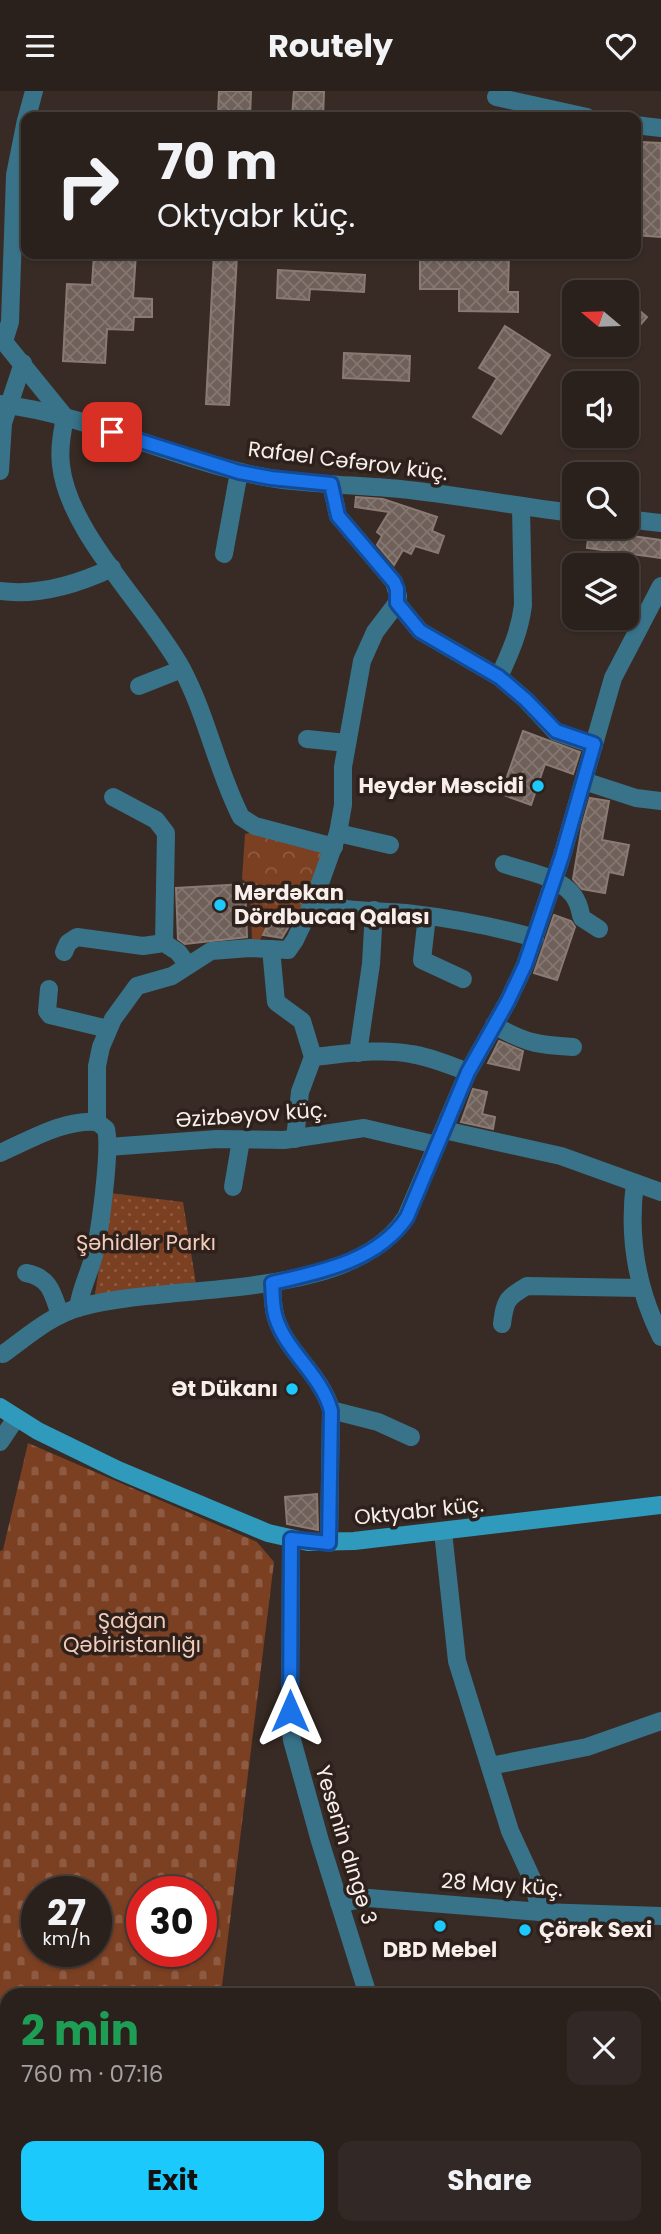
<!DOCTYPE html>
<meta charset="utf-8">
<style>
body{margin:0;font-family:Poppins,sans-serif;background:#322825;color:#f1f3f6;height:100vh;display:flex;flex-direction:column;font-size:26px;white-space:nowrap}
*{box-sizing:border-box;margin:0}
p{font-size:23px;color:#a5a3a3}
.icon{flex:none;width:38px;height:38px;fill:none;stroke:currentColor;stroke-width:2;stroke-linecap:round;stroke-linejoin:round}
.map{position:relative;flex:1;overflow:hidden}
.panel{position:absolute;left:0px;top:1897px;width:662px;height:247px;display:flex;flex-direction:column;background:#2a201c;border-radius:21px 21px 0 0;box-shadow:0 2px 5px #0004,0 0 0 2px #463e3b}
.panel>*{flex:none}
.guide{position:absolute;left:21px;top:21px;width:620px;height:147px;border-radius:14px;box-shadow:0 2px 5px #0004,0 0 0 2px #463e3b;background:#2a201c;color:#f1f3f6;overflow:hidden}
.needle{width:46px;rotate:289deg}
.buttons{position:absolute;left:562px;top:189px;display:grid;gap:14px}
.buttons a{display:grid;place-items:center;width:77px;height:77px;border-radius:14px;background:#2a201c;box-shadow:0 2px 5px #0004,0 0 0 2px #463e3b;font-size:35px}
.speed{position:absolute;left:21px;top:1785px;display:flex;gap:14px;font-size:35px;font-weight:700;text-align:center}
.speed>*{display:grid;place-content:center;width:91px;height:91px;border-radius:50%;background:#2a201c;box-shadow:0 2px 5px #0004,0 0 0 2px #463e3b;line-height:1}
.speed small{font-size:18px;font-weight:400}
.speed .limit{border:10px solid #d22;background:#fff;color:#111}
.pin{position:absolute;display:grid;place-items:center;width:60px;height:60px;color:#fff;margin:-30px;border-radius:14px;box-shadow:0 4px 10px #0006}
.me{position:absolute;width:77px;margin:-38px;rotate:0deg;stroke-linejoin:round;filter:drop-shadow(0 0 5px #0008)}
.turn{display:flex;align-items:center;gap:24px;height:147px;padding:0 21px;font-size:32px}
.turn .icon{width:91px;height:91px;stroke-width:2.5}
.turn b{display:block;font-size:49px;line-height:60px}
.round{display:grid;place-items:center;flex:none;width:74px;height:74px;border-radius:14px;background:#322825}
.head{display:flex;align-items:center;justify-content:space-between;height:119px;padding:0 21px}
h1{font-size:42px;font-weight:700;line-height:52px;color:#1e9e55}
.cta{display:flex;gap:14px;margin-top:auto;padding:14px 21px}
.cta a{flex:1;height:80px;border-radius:14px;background:#1cc9fc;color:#111;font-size:28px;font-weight:700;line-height:80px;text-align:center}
.cta a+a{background:#322825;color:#f1f3f6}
header{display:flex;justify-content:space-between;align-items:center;height:91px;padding:0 21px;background:#2a201c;font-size:32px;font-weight:700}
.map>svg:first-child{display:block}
.forest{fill:url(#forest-crowns)}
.cemetery{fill:url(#cemetery-stones);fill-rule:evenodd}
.park{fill:url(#park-dots)}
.building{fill:url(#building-cross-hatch);stroke:#8a7a73;stroke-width:2}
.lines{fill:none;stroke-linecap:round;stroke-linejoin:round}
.street{stroke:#38738a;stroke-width:18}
.secondary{stroke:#309abd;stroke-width:18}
.route-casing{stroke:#114b97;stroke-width:18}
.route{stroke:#1a73e8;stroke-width:12}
.poi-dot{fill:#1cc9fc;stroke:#2e211c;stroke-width:2.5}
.labels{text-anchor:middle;stroke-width:7;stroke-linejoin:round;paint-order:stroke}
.street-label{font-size:21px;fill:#f8efeb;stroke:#2e211c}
.poi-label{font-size:21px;font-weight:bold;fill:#f8efeb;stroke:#2e211c;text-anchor:end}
.park-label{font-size:21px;fill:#f2cbb9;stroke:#2e211c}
</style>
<header><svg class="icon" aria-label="menu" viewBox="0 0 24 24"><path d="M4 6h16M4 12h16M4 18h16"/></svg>Routely<svg class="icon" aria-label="heart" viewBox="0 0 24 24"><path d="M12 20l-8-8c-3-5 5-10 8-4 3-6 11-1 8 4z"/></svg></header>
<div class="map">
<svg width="661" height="2143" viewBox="0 0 661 2143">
<defs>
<pattern id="forest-crowns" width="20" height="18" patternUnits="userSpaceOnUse" patternTransform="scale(1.75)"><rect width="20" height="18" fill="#7b3f22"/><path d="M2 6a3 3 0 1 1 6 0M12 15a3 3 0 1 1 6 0" fill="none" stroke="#8e5b42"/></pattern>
<pattern id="cemetery-stones" width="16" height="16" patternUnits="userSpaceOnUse" patternTransform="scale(1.75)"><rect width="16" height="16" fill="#7b3f22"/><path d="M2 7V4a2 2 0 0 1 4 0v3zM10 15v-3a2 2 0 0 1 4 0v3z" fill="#8e5b42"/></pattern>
<pattern id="park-dots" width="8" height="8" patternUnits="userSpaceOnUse" patternTransform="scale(1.75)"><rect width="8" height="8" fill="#7b3f22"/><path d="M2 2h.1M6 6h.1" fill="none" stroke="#8e5b42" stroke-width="1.8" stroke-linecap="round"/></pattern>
<pattern id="building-cross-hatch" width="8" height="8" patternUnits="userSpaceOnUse" patternTransform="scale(1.75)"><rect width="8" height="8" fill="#6f6059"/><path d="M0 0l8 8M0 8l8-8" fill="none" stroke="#847771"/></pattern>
</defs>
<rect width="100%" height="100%" fill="#382b25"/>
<path class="forest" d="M255 741 325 759 298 832 274 821 260 849H252L250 794 242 788 245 743Z"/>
<path class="cemetery" d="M28 1352 257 1451 274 1471 222 1895 71 1904H7V1908H0V1460L3 1459ZM37 1801H96V1860H37ZM142 1801H201V1860H142Z"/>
<path class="park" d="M110 1102 183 1111 196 1193 95 1204Z"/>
<g class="building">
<path d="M219 0H251L250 26H218Z"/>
<path d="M294 0H324L323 26H292Z"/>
<path d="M641 51 661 52V146L635 144V114Z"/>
<path d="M94 163H136L133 207 152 208V226H134L133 239 107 238 105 272 63 270 67 193 92 194Z"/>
<path d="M214 163H237L229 314 206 313Z"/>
<path d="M420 163 509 164 508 201H518V221L459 220V198H420Z"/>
<path d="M278 179 365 184 364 201 310 198 309 209 277 207Z"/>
<path d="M626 208 647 226 626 250Z"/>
<path d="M505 235 550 264 501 343 473 326 497 287 479 277Z"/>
<path d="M344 262 410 265 409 290 343 287Z"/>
<path d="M356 406 383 408 437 426 432 440 444 445 438 462 415 455 411 463 403 459 394 474 377 454 382 445 377 441 389 421 355 416Z"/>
<path d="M589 439 661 449V467L587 457Z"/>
<path d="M523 640 580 661 573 683 545 673 531 714 501 703Z"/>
<path d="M590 707 609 710 602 749 629 754 623 784 609 781 605 802 582 798 573 788 582 735Z"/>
<path d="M245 793 247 846 185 853 178 848 176 797Z"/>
<path d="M274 821 292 830 282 847 263 844Z"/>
<path d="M554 824 571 830 575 836 557 889 534 882Z"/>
<path d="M499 950 523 960 519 979 488 972Z"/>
<path d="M473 998 487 1001 482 1023 495 1026 493 1038 461 1031Z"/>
<path d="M317 1403 318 1439 287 1433 285 1406Z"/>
</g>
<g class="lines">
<g class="street">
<path d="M496 6 587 26"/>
<path d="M27 26 34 0"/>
<path d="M635 34 661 37"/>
<path d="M0 246 65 326C62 342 59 358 61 374 68 442 149 517 182 578 207 625 217 679 241 726L255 735 334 756"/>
<path d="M4 250 10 231 15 84 26 29"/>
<path d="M0 313C83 323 160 362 241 381 293 394 347 393 400 398 458 404 516 415 574 422"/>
<path d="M0 380 3 332 23 272"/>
<path d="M626 428 661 432"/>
<path d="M224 463 239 381"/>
<path d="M0 500C38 505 78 493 112 477"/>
<path d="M397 512 420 540 499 586 526 609 556 641 594 654"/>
<path d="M499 586C510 562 520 540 523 514L521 416"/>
<path d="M139 595 182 578"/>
<path d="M307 648 347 652"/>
<path d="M584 690 636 707 661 710"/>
<path d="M113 706 156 729 166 742 164 852"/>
<path d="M338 742 390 754"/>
<path d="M504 773C526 781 567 786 577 811 580 816 580 822 582 827L599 838"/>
<path d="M314 809C341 822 376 819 406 822 449 827 493 835 535 847"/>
<path d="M427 825 422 869 463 888"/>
<path d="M271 858 276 911 302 930 313 966 300 1001 295 1048"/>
<path d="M64 861 68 852 77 846 143 855 164 852 178 861 188 874"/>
<path d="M49 898 47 920 50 924 108 938"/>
<path d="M494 934C525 952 538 954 573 956"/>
<path d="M358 962 371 873 374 819"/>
<path d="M313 966C345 963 379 957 411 963 431 966 449 974 468 981"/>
<path d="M444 1039 561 1065 661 1101"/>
<path d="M108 1056 217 1048 284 1049 364 1037 437 1054"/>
<path d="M0 1062C30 1049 64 1028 97 1031"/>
<path d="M635 1092C628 1145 637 1198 661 1246"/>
<path d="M233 1096 241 1049"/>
<path d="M26 1182C50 1186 53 1203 60 1224"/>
<path d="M272 1192C273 1205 272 1218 277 1230 289 1263 322 1285 331 1319L329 1452"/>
<path d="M78 1217C81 1197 89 1183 94 1164 100 1141 111 1059 106 1038L97 1031V975L101 956 113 928 137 895 172 885 211 860 250 857 288 859 295 849 314 809 338 742 343 714V676L362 570 375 541 397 512 398 505 394 491 338 425 331 393"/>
<path d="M502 1233C505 1210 506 1207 527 1195L641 1197"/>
<path d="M3 1263C28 1245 51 1224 81 1216 170 1191 351 1212 406 1126L468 981 508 910 525 874 562 765 613 587 661 495"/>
<path d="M331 1319 378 1331 411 1346"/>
<path d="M0 1351 16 1327"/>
<path d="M443 1441 457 1570 510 1740 533 1790 540 1821"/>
<path d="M291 1448 290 1633 292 1649 320 1750 368 1904"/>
<path d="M490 1675 587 1656 661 1630"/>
<path d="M339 1812 369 1807 540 1821 661 1825"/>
<path d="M654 1976H661"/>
<path d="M0 2044 7 2043"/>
<path d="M212 2137V2143"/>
<path d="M427 2137 428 2143"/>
<path d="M0 2143 69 2137"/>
</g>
<path class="secondary" d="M0 1316 38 1340 118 1379 268 1442 308 1451 354 1450 661 1414"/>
</g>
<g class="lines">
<defs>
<path id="route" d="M112 341 239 381 271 387 331 393 338 425 394 491 397 498V512L420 540 499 586 526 609 556 640 594 653 562 765 525 874 508 910 468 981 407 1126C378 1170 320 1181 272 1192 273 1205 272 1218 277 1230 289 1263 322 1285 331 1320L329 1452 291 1448 290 1620"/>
</defs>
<use href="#route" class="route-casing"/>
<use href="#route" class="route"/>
</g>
<g class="poi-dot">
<circle cx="538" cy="695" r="7"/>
<circle cx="220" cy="814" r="7"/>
<circle cx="292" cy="1298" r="7"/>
<circle cx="440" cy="1835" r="7"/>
<circle cx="525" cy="1839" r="7"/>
</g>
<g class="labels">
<g class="street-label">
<text transform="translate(348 370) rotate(7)" y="7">Rafael Cəfərov küç.</text>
<text transform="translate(251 1024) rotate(-4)" y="7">Əzizbəyov küç.</text>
<text transform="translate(419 1420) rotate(-6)" y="7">Oktyabr küç.</text>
<text transform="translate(346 1754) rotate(73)" y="7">Yesenin dıngə 3</text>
<text transform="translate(502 1794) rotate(4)" y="7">28 May küç.</text>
</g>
<g class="poi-label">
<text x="524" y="702">Heydər Məscidi</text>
<text x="234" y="809" text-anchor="start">Mərdəkan<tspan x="234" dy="24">Dördbucaq Qalası</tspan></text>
<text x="278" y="1305">Ət Dükanı</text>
<text x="539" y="1846" text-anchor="start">Çörək Sexi</text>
<text x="440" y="1866" text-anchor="middle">DBD Mebel</text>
</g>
<g class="park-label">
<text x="146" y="1159">Şəhidlər Parkı</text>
<text x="132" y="1537">Şağan<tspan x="132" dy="24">Qəbiristanlığı</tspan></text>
</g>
</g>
</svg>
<div class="buttons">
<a><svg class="needle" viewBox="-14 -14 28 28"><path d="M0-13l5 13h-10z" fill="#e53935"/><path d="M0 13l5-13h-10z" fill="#a5a3a3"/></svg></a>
<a><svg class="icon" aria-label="sound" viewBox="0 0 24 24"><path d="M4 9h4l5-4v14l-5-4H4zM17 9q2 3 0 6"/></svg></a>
<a><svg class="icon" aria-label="search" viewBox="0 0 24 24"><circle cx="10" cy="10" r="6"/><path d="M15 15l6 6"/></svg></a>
<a><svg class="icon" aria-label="layers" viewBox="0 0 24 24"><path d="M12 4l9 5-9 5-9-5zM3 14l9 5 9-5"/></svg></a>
</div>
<div class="speed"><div>27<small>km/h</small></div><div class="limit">30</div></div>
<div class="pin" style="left:112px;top:341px;background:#d93025"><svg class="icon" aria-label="arrive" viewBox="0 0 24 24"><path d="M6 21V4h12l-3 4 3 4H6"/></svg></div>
<svg class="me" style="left:290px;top:1620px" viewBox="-20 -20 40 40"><path d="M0-17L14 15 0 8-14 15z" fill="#1a73e8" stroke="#fff" stroke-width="4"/></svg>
<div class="guide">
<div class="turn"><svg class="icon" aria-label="right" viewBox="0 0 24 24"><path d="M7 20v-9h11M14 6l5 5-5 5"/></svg><div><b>70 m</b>Oktyabr küç.</div></div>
</div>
<section class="panel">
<div class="head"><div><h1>2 min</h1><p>760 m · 07:16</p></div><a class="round"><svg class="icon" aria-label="close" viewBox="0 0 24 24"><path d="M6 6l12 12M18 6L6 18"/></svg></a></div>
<div class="cta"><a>Exit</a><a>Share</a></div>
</section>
</div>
